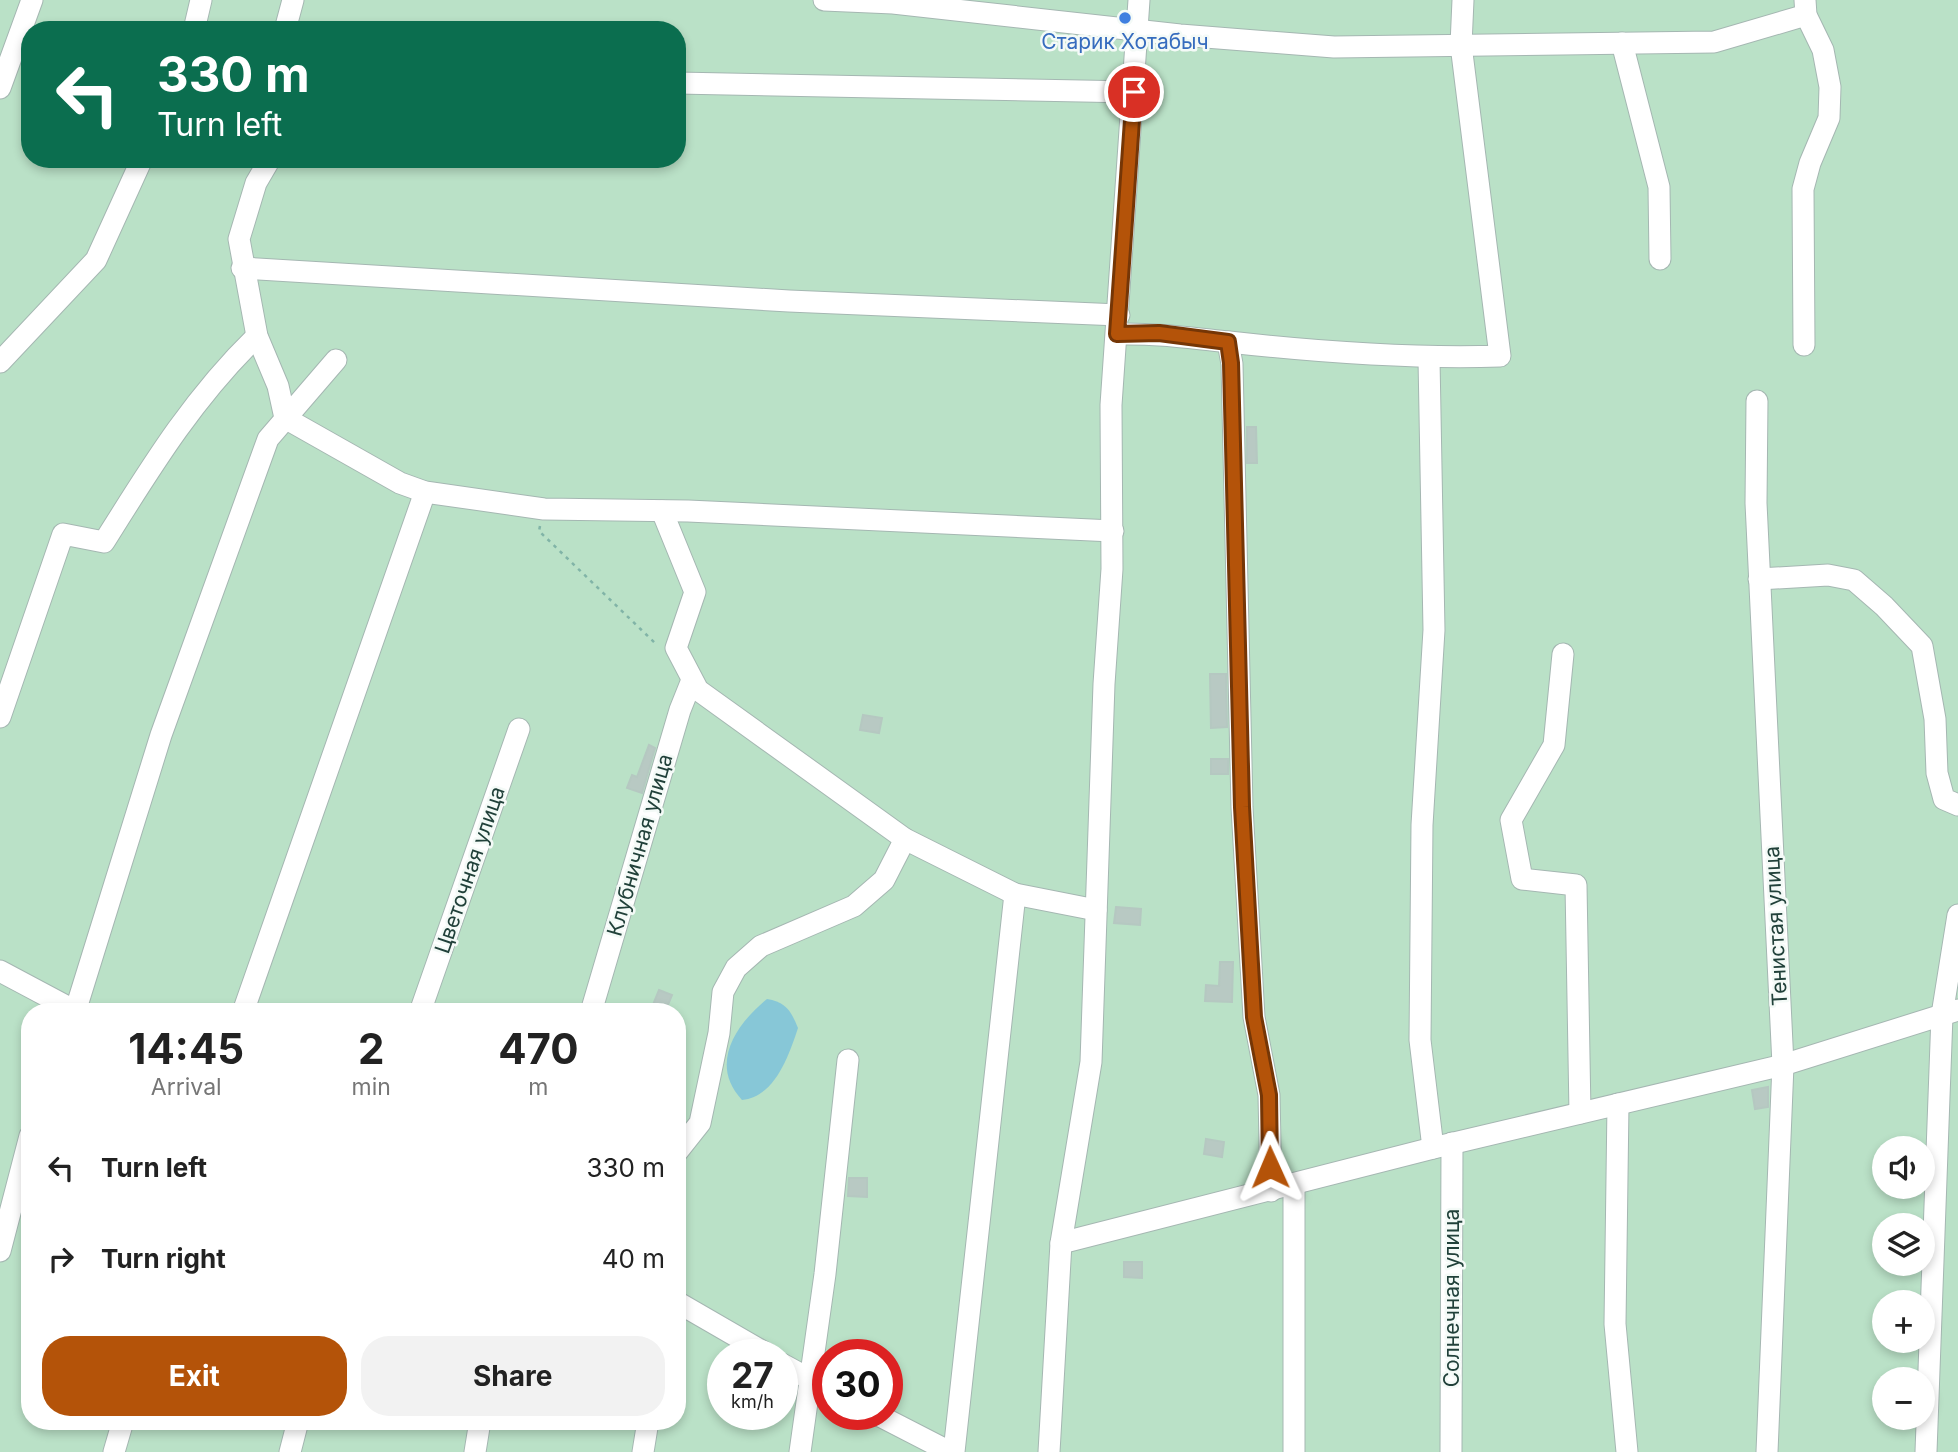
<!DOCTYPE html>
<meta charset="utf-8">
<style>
body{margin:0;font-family:Inter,sans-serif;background:#f2f2f2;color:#222;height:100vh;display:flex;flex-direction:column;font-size:26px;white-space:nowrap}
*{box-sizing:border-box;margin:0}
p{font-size:23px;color:#767676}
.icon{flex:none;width:38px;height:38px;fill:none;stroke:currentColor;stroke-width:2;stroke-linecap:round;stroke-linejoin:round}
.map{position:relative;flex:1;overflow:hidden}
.drawer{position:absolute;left:21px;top:1003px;width:665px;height:427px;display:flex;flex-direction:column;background:#fff;border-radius:28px;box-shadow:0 4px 10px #0003}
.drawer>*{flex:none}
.hud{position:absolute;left:21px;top:21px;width:665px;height:147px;border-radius:28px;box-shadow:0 4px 10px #0003;background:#0b6e4f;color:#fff;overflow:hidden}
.controls{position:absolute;left:1872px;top:1136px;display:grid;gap:14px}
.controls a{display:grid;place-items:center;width:63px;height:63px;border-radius:50%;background:#fff;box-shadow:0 4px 10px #0003;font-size:35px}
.speed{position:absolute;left:707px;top:1339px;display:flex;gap:14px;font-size:35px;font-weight:700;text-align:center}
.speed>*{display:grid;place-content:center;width:91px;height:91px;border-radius:50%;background:#fff;box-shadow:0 4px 10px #0003;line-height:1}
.speed small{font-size:18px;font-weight:400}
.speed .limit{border:10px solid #d22;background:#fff;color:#111}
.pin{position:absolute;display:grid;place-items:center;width:60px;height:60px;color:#fff;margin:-30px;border:4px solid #fff;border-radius:50%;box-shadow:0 2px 7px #0007}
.me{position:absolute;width:77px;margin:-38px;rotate:359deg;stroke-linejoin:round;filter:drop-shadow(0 0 5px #0008)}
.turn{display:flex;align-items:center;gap:24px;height:147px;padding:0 21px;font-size:32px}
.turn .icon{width:91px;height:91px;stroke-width:2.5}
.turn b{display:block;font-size:49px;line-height:60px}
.eta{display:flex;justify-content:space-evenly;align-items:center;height:119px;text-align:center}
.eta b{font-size:42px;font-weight:700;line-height:49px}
.primary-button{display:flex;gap:14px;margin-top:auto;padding:14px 21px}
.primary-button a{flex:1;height:80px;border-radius:28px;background:#b45309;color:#fff;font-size:28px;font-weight:700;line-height:80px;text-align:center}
.primary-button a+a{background:#f2f2f2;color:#222}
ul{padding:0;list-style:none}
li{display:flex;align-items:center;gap:21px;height:91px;padding:0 21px}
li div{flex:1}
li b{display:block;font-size:26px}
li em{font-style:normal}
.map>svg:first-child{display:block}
.green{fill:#bae1c7;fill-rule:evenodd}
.water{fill:#87c7d7}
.building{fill:#b8c9c3;stroke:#b5c8c1;stroke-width:2}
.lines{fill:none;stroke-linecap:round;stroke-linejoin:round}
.minor-casing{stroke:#a5b7b2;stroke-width:23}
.path{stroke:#81b4a7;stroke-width:2.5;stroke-dasharray:3.5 5;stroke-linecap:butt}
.minor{stroke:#fff;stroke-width:21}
.route-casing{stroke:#753606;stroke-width:18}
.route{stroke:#b45309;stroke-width:12}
.shop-dot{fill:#3f7fe0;stroke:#f4faf7;stroke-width:2.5}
.labels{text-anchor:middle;stroke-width:5;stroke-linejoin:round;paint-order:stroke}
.shop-label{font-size:21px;fill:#366cbe;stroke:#f4faf7}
.street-label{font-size:21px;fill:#21413a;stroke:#f4faf7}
</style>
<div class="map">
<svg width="1958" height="1452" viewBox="0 0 1958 1452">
<rect width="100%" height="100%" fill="#e3eeea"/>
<path class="green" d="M0 0H1958V1452H0ZM30 30H677V159H30ZM30 1012H677V1421H30ZM1885 1148H1923V1186H1885ZM1885 1225H1923V1264H1885ZM1885 1302H1923V1340H1885ZM723 1354H782V1414H723ZM828 1354H887V1414H828ZM1885 1379H1923V1418H1885Z"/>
<path class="water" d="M767 999C786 1002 791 1011 798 1028 789 1055 775 1097 742 1100 709 1065 735 1025 767 999Z"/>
<g class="building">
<path d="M1247 427H1256L1257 463H1247Z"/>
<path d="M1210 674H1226L1227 727 1211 728Z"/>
<path d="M863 715 882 718 879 733 860 730Z"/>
<path d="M649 745 655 748 642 793 627 788 632 775 637 777Z"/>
<rect x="1211" y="759" width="17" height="15"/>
<path d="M1116 907 1141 909 1140 925 1114 923Z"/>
<path d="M1220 962H1233L1232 1002 1205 1001 1206 985 1219 986Z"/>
<path d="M659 990 672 995 665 1012H650Z"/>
<path d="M1768 1087V1107L1755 1109 1752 1090Z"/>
<path d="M1206 1139 1224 1142 1222 1157 1204 1154Z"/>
<path d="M849 1178H867V1197L848 1196Z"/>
<path d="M1124 1262H1142V1278L1124 1277Z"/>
</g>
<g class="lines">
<defs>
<g id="minor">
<path d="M824 0 893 3 1180 35 1334 47 1714 42 1806 15"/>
<path d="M194 30 201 0"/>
<path d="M285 30 293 0"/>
<path d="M1622 43 1659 187 1660 259"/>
<path d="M677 83 1134 92"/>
<path d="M0 88 32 0"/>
<path d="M270 159 256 183 239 239 257 336 278 386 285 418 400 483 425 492 544 509 688 511 1113 531"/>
<path d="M242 268 789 301 1119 315"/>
<path d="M1117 334C1156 333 1191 338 1229 342 1319 352 1410 359 1500 356L1461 45 1463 0"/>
<path d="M1228 342 1232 364 1242 807 1254 1017 1269 1095 1271 1191"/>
<path d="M1804 345 1803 189 1810 163 1829 118 1830 87 1823 50 1806 15 1805 0"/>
<path d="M1429 359 1434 630 1422 825 1420 1040 1433 1148"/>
<path d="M0 362 96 260 142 159"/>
<path d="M1757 401 1756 503 1783 1065 1767 1452"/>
<path d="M662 511 695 592 676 648 698 690 905 839 1015 894 1096 910"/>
<path d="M1759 579 1828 575 1854 580 1884 606 1922 646 1935 719 1937 773 1944 799 1958 805"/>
<path d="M1563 654 1554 745 1511 820 1522 879 1576 885 1580 1113"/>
<path d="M0 717 63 534 104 542C151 467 193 398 257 336"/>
<path d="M0 971 77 1012"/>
<path d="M75 1012 161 735 268 439 336 360"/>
<path d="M243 1012 425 492"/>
<path d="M420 1012 519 729"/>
<path d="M591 1012 680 710 692 680"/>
<path d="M1618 1104 1615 1324 1627 1452"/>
<path d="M677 1152 700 1123 719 1033 723 992 736 968 761 946 854 906 884 880 905 839"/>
<path d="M1061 1243 1433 1148 1783 1065 1958 1010"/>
<path d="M0 1251 30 1136"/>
<path d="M677 1302 767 1354"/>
<path d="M782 1364 828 1389"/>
<path d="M876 1414 950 1452"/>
<path d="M114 1452 123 1421"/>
<path d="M290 1452 298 1421"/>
<path d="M475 1452 480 1421"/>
<path d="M643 1452 648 1421"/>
<path d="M800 1452 825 1274 848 1060"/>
<path d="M954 1452 1015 894"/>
<path d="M1049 1452 1061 1243 1091 1062 1104 684 1112 569 1111 405 1139 0"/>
<path d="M1294 1452V1185"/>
<path d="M1451 1452 1452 1143"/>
<path d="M1926 1452 1942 1015 1958 915"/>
</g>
</defs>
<use href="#minor" class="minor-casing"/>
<path class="path" d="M540 526 539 531 656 644"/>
<use href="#minor" class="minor"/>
</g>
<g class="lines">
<defs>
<path id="route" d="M1134 92 1117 334 1159 333 1228 342 1231 363 1242 807 1254 1017 1269 1095 1270 1167"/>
</defs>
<use href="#route" class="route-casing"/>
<use href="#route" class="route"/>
</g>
<circle class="shop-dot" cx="1125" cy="18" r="7"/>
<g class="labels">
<g class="shop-label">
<text x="1125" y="49">Старик Хотабыч</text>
</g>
<g class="street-label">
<text transform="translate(640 845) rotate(-74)" y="7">Клубничная улица</text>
<text transform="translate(470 870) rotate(-71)" y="7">Цветочная улица</text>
<text transform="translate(1776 926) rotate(-93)" y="7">Тенистая улица</text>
<text transform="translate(1452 1298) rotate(-90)" y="7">Солнечная улица</text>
</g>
</g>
</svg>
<div class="controls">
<a><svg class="icon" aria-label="sound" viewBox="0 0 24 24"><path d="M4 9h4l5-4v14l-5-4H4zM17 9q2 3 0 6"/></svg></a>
<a><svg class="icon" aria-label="layers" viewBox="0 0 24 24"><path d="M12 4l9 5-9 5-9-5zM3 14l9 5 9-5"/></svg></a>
<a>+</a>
<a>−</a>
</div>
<div class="speed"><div>27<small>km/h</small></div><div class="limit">30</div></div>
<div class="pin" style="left:1134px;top:92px;background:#d93025"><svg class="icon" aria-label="arrive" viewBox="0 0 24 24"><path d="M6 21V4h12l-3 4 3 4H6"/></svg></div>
<svg class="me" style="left:1270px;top:1167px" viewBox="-20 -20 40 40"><path d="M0-17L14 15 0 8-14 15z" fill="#b45309" stroke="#fff" stroke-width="4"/></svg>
<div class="hud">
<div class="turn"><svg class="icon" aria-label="left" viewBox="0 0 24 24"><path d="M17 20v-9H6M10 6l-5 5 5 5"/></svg><div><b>330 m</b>Turn left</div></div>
</div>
<section class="drawer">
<div class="eta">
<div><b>14:45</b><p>Arrival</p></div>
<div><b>2</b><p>min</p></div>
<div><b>470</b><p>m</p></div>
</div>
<ul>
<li><svg class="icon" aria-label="left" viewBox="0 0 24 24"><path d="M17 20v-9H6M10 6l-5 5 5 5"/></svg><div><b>Turn left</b></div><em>330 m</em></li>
<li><svg class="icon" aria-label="right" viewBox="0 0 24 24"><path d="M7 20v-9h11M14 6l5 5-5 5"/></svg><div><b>Turn right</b></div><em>40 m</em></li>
</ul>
<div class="primary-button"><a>Exit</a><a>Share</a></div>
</section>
</div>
